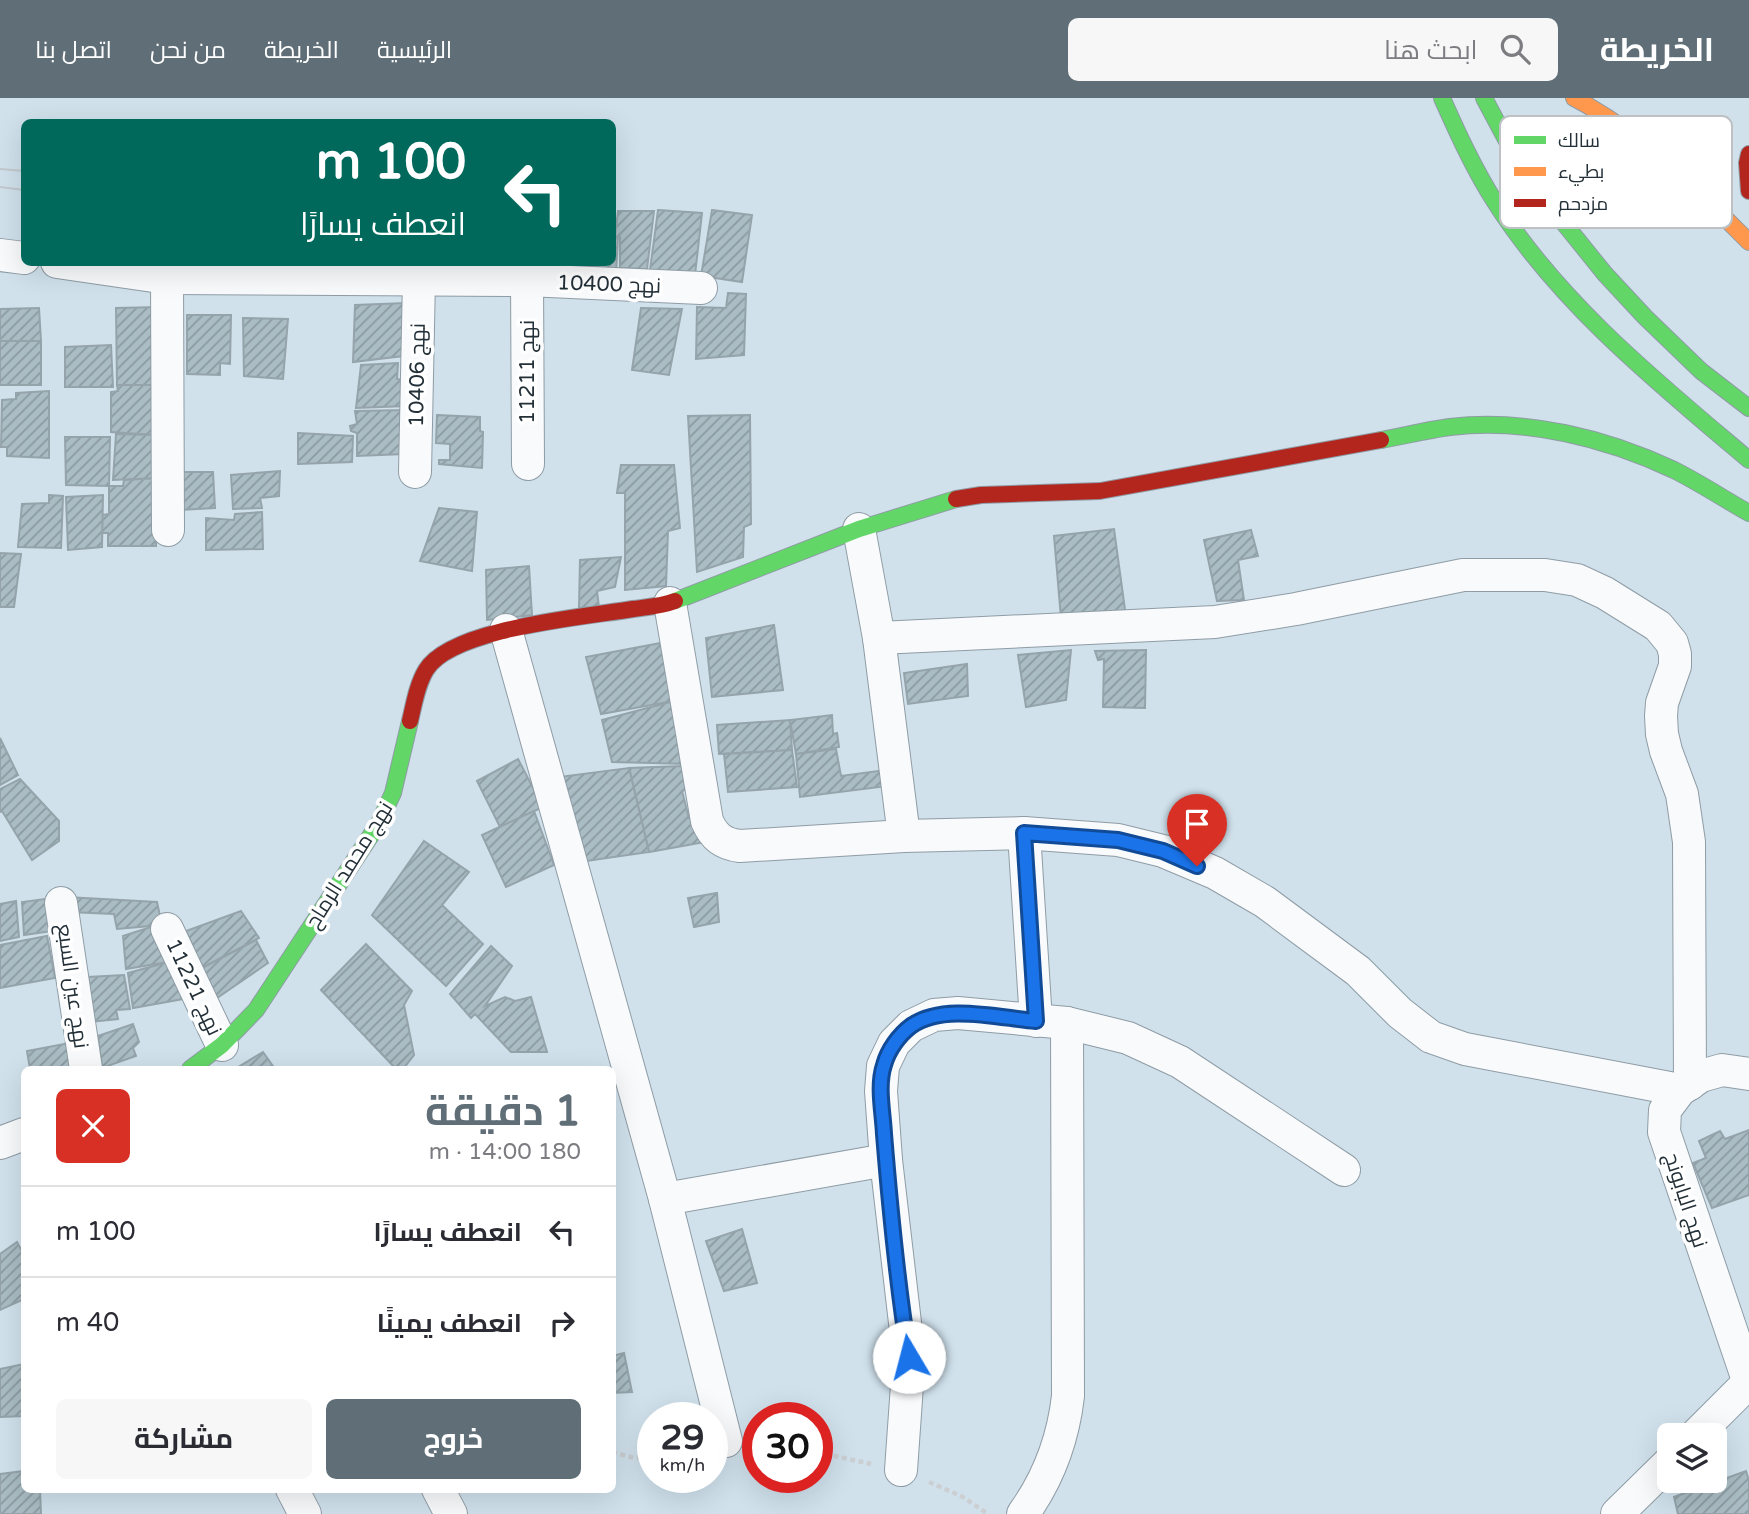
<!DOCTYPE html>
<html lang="ar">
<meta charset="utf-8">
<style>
body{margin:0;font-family:"Varela Round",Cairo,sans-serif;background:#f7f7f7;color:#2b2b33;direction:rtl;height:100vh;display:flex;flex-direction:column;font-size:26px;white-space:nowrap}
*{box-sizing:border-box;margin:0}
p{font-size:23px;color:#7c7c81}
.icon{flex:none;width:38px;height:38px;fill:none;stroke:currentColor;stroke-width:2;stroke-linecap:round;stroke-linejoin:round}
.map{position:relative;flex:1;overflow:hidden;direction:ltr}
.side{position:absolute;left:21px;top:968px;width:595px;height:427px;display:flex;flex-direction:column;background:#fff;border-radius:10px;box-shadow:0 7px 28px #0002;direction:rtl}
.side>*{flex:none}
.guide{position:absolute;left:21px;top:21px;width:595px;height:147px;border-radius:10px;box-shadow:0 7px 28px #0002;direction:rtl;background:#00695c;color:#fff;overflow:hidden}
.tools{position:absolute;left:1657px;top:1325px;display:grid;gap:14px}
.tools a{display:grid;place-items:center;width:70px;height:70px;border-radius:10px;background:#fff;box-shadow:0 7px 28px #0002;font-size:35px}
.speed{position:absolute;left:637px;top:1304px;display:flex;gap:14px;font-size:35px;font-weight:700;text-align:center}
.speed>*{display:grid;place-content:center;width:91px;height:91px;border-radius:50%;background:#fff;box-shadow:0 7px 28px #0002;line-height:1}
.speed small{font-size:18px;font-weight:400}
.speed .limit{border:10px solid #d22;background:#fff;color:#111}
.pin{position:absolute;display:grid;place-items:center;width:60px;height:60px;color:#fff;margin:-72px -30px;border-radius:50% 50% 50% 0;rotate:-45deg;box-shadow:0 0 7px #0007}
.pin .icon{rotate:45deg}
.me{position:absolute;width:77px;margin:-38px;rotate:352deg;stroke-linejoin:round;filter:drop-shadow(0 0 5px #0008)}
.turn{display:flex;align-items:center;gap:24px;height:147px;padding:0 35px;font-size:32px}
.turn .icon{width:91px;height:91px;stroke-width:2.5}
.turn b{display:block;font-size:49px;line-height:60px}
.round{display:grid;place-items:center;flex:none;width:74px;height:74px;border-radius:10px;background:#f7f7f7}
.head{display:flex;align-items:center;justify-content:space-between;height:119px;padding:0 35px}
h1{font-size:42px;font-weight:700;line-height:52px;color:#606e77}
.cta{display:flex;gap:14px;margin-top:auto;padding:14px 35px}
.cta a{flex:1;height:80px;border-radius:10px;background:#606e77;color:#fff;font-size:28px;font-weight:700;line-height:80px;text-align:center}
.cta a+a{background:#f7f7f7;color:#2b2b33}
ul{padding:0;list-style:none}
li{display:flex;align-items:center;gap:21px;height:91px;padding:0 35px;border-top:2px solid #e1e1e2}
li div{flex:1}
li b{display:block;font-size:26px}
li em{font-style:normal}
header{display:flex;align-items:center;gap:42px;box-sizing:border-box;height:98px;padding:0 35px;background:#606e77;color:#fff}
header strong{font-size:33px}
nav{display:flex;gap:38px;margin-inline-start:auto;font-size:24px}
.search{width:490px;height:63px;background:#f7f7f7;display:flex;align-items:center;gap:18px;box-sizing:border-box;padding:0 24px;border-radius:10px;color:#7c7c81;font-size:26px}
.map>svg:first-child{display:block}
.building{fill:url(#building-hatch);stroke:#95a4ab;stroke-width:2}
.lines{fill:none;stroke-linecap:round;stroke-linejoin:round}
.street-casing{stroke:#8f9ca5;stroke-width:34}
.fast-casing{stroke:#8f9ca5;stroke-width:18}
.slow-casing{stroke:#8f9ca5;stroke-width:18}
.jam-casing{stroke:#8f9ca5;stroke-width:18}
.path{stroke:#cbcfd2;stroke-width:4.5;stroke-dasharray:5 3.5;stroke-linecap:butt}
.street{stroke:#f8fafc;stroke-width:32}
.fast{stroke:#63d668;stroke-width:16}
.slow{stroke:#ff974d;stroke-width:16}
.jam{stroke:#b3261e;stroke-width:16}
.tram{stroke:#c2c8cb;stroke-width:2}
.route-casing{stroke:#114b97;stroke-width:18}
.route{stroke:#1a73e8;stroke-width:12}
.labels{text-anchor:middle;stroke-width:7;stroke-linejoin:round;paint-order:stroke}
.street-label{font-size:21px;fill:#233038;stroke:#fff}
.key{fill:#fff;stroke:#bdc1c3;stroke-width:2}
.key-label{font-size:19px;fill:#233038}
</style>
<header>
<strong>الخريطة</strong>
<div class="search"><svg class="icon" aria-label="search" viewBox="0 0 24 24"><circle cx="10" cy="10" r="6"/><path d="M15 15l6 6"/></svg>ابحث هنا</div>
<nav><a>الرئيسية</a><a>الخريطة</a><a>من نحن</a><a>اتصل بنا</a></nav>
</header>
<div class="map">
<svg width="1749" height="1416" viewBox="0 0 1749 1416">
<defs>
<pattern id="building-hatch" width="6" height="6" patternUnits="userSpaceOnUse" patternTransform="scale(1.75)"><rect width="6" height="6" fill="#aabdc4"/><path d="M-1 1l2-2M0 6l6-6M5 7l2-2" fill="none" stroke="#8a9aa0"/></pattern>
</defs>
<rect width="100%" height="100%" fill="#d0e1ec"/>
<g class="building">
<path d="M658 112 702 115 695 177 650 172Z"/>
<path d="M712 112 752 117 742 184 701 178Z"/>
<path d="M618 113H654L647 171 620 170V139L615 138Z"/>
<path d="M612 139H618L616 175 563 171 564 164H612Z"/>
<path d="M728 195 746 196 744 257 696 261 697 209 726 210Z"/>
<path d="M406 205 403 258 353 264 355 207Z"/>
<path d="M161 209 153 287H117L116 210Z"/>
<path d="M39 210 41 243H0V211Z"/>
<path d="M641 210 682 211 669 277 632 272Z"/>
<path d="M187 217H231L230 266 220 265V277L187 276Z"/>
<path d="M243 220 288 221 283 281 244 278Z"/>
<rect x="0" y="243" width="41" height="44"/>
<path d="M111 247 113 289H65V249Z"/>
<path d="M398 265 397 281 409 283 407 308 356 310 361 267Z"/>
<path d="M117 287H153L156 337 111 334V294L118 293Z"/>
<path d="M49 293V360L7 358V349H1L2 302 16 301V295Z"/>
<path d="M407 312 404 356 357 358V335L351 333 350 328 357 326 355 313Z"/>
<path d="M437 317 480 319V333L483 334 482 370 439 366V362H450V346L436 345Z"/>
<path d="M750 317 751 426 744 429 743 459 697 474 688 318Z"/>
<path d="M298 335 353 338 352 364 298 366Z"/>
<path d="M116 336 156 337 159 380 113 382Z"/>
<path d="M65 339H110L109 388 66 387Z"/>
<path d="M621 367H674L680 430 668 433 666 488 625 492V395H617Z"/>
<path d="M280 373 279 398 260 400 262 410 233 411 231 377Z"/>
<path d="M182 374H213L215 410 180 412Z"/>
<path d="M159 380 156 448H108V435H102V417L109 416V388H123L124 382Z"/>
<path d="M49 397 63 398 61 450 18 449 22 406 49 405Z"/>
<path d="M103 397 102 449 68 452 66 399Z"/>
<path d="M439 410 477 414 472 473 420 463Z"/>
<path d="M262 414 263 451 206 452V420L234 422 235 416Z"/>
<path d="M1114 431 1126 519 1061 520 1054 438Z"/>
<path d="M1251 432 1258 458 1238 462 1244 502 1217 503 1204 442Z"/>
<path d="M0 455 21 456 14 509H0Z"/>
<path d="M621 459 615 489 597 493 599 509 579 510 580 462Z"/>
<path d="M529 468 532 517 487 522 486 472Z"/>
<path d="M774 527 783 592 712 599 706 540Z"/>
<path d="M666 544 674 603 601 616 586 559Z"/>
<path d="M1071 552 1066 602 1026 609 1018 557Z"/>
<path d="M1146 552 1145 610 1103 609 1104 561 1098 562 1095 553Z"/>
<path d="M967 566 968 598 908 606 904 575Z"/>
<path d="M674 603 688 666 612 664 602 622Z"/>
<path d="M832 617 833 636 837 635 839 649 796 656 790 622Z"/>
<path d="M790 622 792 652 719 656 717 627Z"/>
<path d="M0 640 18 677 0 687Z"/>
<path d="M836 651 841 678 893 671 896 687 800 699 796 656Z"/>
<path d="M792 652 797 689 728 694 724 656Z"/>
<path d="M518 661 543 709 500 729 477 683Z"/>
<path d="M683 668 694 689 682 693 689 720 701 721 705 744 649 754 629 670Z"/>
<path d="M629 670 649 754 580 764 559 679Z"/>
<path d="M20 681 59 723V743L32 762 2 713 0 714V691Z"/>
<path d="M534 713 554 767 506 789 482 737Z"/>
<path d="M424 743 469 774 442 807 483 846 446 888 372 817Z"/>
<path d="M717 795 719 824 694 829 688 800Z"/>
<path d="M66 799 157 804 162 827 117 831 114 816 69 814Z"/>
<path d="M52 800 59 832 24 837 22 804Z"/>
<path d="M16 803 19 839 0 843V806Z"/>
<path d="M241 813 259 840 202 870 186 833Z"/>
<path d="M157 827 168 864 126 871 123 838Z"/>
<path d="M47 838 55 880 0 890V847Z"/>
<path d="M256 842 268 865 217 900 202 870Z"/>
<path d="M366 846 412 893 404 907 414 957 403 971H396L321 892Z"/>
<path d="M491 848 512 868 485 908 505 899 515 903 531 899 547 954H511L475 916 471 920 450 896Z"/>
<path d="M168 864 189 900 133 910 128 875Z"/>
<path d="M124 877 130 911 116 912 118 921 90 924 88 879Z"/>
<path d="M133 926 139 944 133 950 136 958 102 970 98 938Z"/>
<path d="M70 945 74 968 62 971H30L27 953Z"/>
<path d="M263 954 275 971H235Z"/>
<path d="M1749 1032V1097L1712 1110 1693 1065 1706 1060 1699 1043 1720 1033 1725 1041Z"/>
<path d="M742 1131 757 1185 724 1193 706 1143Z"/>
<path d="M17 1144 24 1157V1201L0 1212V1156Z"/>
<path d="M624 1255 632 1294 612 1295V1258Z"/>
<path d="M24 1266V1318L0 1319V1271Z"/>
<path d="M24 1373V1391H40L41 1416H0V1376Z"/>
<path d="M1746 1373 1749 1383V1416H1678L1674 1399Z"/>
</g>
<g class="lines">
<defs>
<g id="street">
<path d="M0 157 24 160"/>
<path d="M57 164 167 180 527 182 701 190"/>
<path d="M167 180 168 432"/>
<path d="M527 182 528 366"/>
<path d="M415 374 419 181"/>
<path d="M859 431 879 540 904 738"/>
<path d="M670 505 707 723C714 739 723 746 740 748L904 738 1024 735 1118 742 1163 753 1215 775 1265 804 1358 873 1400 915 1431 939 1465 951 1680 992"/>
<path d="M506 532 665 1101 726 1343"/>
<path d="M879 540 1215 524 1296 511 1463 477H1545L1577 482 1605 495 1658 528 1672 545 1675 556V568L1662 605 1661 618 1662 636 1666 653 1682 696 1689 744 1690 986"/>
<path d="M1024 735 1036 923"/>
<path d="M61 805 86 971"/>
<path d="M167 831 222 947"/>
<path d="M1749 976 1722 972 1701 978 1680 992 1665 1012 1664 1034 1749 1285"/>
<path d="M0 1045 24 1036"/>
<path d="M665 1101 886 1062"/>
<path d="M1696 1337 1749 1284"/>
<path d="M901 1372 909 1259 886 1062 881 993 883 968 894 945 911 928 934 917 958 915 1067 925 1128 940 1180 964 1344 1072"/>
<path d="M292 1391 305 1416"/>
<path d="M438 1391 451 1416"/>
<path d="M1023 1416C1049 1380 1063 1342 1068 1298L1067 925"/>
<path d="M1617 1416 1670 1364"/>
</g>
<g id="fast">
<path d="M1442 0C1458 36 1474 71 1495 104 1560 206 1658 285 1749 362"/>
<path d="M1484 0 1525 77 1605 176 1645 219 1701 273 1749 310"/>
<path d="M1381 342C1404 338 1427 332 1450 329 1526 320 1606 340 1674 372 1700 385 1724 401 1749 415"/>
<path d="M675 503 859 431 956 401"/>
<path d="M190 971 222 947 256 912 379 725 393 695 410 623"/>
</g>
<path id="slow" d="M1574 0C1643 36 1695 90 1749 144"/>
<g id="jam">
<path d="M1749 56 1747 65 1749 93"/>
<path d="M956 401 981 397 1100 393 1381 342"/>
<path d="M410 623C414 606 417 587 426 572 451 530 585 519 633 511 647 509 662 508 675 503"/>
</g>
</defs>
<use href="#street" class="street-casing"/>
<use href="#fast" class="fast-casing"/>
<use href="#slow" class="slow-casing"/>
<use href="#jam" class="jam-casing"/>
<g class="path">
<path d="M612 1354 634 1360 653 1359"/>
<path d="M817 1354 871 1366"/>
<path d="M929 1384 963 1399 988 1416"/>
</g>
<use href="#street" class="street"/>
<use href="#fast" class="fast"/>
<use href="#slow" class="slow"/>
<use href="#jam" class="jam"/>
<g class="tram">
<path d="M0 71 24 73"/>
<path d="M0 89 24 92"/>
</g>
</g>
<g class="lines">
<defs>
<path id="route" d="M909 1259C897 1185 890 1110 884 1036 883 1014 877 988 884 967 888 952 899 937 911 928 943 905 999 920 1036 923L1024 735 1118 742 1163 753 1197 768"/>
</defs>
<use href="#route" class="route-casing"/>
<use href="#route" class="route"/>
</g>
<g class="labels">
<g class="street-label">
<text transform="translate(609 186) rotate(2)" y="7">نهج 10400</text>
<text transform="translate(527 274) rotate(-90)" y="7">نهج 11211</text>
<text transform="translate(417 277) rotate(-89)" y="7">نهج 10406</text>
<text transform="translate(349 767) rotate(-58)" y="7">نهج محمد الرماح</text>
<text transform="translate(73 888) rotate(82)" y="7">نهج عين السبع</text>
<text transform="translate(194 889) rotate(65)" y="7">نهج 11221</text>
<text transform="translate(1686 1102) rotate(72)" y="7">نهج البابونج</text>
</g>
</g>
<rect x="1500" y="18" width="232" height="112" rx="10" class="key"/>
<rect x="1514" y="38" width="32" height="8" fill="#63d668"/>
<rect x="1514" y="69" width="32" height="9" fill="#ff974d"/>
<rect x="1514" y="101" width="32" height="8" fill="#b3261e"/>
<g class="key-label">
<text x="1558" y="49">سالك</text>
<text x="1558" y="80">بطيء</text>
<text x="1558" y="112">مزدحم</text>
</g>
</svg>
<div class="tools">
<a><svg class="icon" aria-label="layers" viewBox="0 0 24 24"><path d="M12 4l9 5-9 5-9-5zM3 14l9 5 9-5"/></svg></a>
</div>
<div class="speed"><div>29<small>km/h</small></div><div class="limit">30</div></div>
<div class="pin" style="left:1197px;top:768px;background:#d93025"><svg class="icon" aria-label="arrive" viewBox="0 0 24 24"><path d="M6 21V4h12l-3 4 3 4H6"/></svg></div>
<svg class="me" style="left:909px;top:1259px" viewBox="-20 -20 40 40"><circle r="19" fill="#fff"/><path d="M0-13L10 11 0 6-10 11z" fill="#1a73e8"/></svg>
<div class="guide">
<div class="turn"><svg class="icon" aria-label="left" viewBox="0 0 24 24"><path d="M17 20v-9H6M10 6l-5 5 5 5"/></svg><div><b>100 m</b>انعطف يسارًا</div></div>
</div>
<section class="side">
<div class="head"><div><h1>1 دقيقة</h1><p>180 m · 14:00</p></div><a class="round" style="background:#d93025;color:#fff"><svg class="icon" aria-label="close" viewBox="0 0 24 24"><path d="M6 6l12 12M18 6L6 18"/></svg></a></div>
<ul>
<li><svg class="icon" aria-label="left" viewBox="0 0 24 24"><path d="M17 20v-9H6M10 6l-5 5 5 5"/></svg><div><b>انعطف يسارًا</b></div><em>100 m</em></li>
<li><svg class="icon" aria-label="right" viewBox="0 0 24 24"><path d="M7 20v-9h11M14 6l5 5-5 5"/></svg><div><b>انعطف يمينًا</b></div><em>40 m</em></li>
</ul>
<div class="cta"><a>خروج</a><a>مشاركة</a></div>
</section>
</div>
